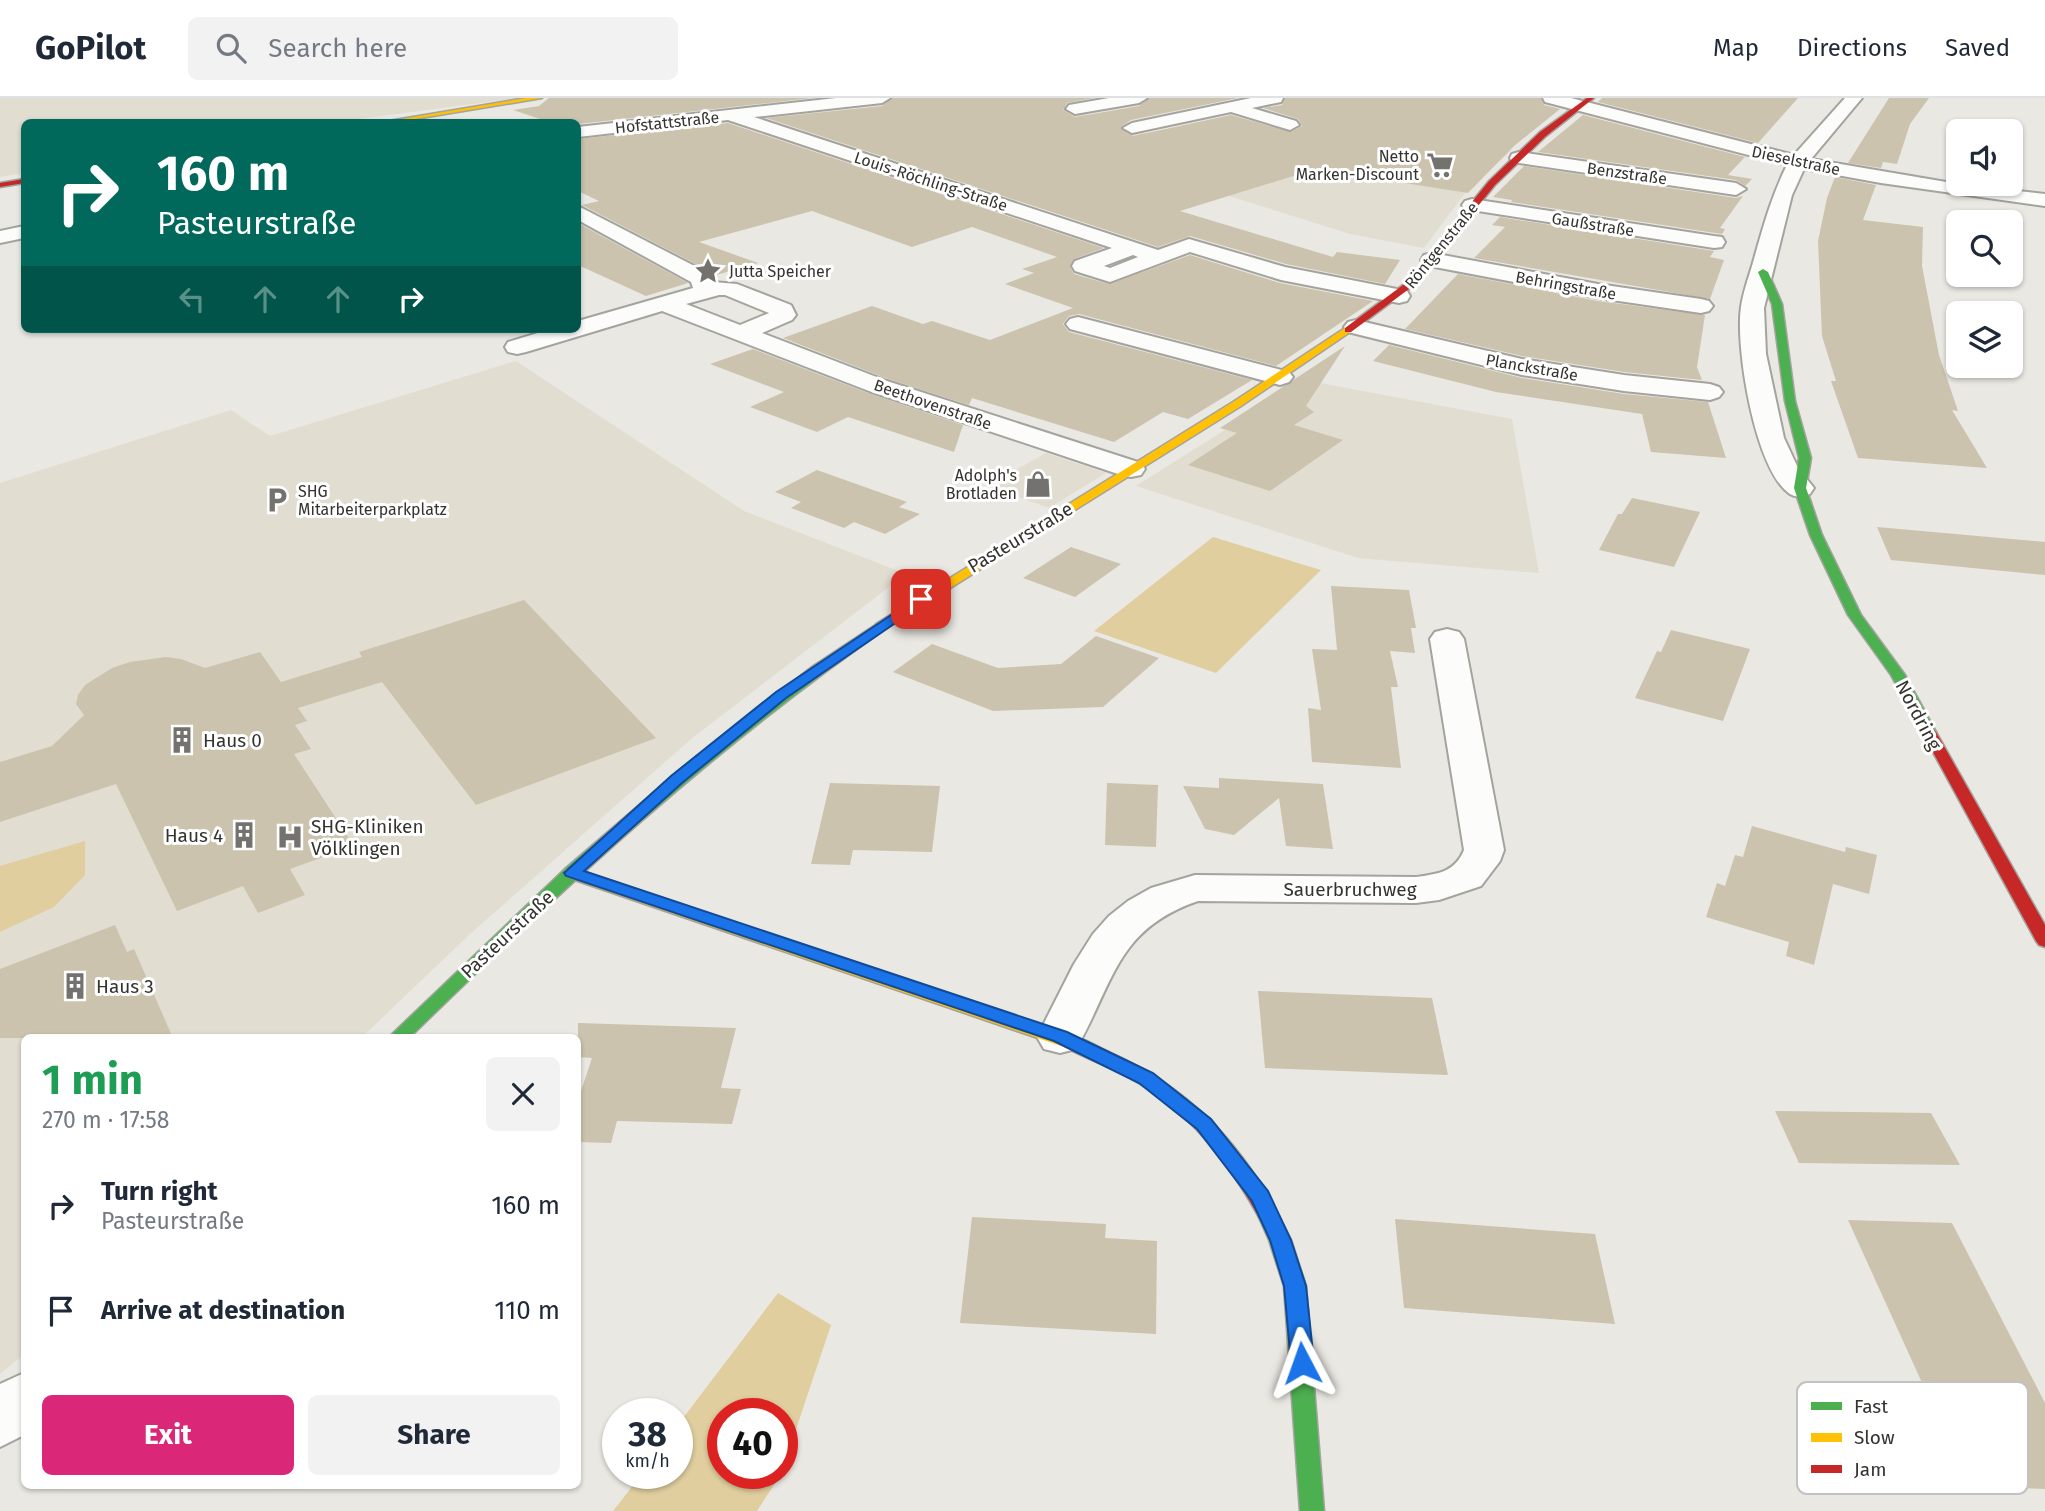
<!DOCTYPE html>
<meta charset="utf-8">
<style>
body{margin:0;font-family:"Fira Sans",sans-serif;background:#f2f2f3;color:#1f2937;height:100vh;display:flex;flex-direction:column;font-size:26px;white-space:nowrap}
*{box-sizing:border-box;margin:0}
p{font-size:23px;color:#747a83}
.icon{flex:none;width:38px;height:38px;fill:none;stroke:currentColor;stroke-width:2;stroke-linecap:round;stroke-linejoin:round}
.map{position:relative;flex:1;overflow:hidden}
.panel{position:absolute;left:21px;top:936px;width:560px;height:455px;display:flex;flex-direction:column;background:#fff;border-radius:10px;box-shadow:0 2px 5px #0004}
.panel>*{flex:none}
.hud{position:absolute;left:21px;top:21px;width:560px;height:214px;border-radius:10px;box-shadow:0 2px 5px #0004;background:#00695c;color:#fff;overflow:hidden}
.buttons{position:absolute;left:1946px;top:21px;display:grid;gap:14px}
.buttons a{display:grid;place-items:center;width:77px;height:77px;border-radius:10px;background:#fff;box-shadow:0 2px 5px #0004;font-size:35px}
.speed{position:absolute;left:602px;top:1300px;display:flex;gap:14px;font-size:35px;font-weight:700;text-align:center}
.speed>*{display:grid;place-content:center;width:91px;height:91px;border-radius:50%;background:#fff;box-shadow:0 2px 5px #0004;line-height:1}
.speed small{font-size:18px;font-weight:400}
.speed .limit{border:10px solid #d22;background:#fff;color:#111}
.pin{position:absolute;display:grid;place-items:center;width:60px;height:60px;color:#fff;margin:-30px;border-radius:14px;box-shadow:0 4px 10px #0006}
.me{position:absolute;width:77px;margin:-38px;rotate:356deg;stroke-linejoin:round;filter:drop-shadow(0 0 5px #0008)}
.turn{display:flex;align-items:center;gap:24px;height:147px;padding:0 21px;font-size:32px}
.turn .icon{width:91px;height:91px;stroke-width:2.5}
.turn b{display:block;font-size:49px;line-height:60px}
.lanes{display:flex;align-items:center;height:66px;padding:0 21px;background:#0003;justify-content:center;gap:35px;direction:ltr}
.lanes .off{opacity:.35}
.round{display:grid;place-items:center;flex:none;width:74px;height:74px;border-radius:10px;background:#f2f2f3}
.headline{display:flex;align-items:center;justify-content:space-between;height:119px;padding:0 21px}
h1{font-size:42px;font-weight:700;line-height:52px;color:#1e9e55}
.button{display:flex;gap:14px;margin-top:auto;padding:14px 21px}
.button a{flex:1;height:80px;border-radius:10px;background:#db2777;color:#fff;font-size:28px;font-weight:700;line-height:80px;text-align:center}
.button a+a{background:#f2f2f3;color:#1f2937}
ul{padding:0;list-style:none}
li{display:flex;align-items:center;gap:21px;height:105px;padding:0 21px}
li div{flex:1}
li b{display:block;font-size:26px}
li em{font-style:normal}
header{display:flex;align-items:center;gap:42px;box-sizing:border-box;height:98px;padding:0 35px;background:#fff;border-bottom:2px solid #e0e1e3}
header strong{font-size:33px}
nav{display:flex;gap:38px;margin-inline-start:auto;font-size:24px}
.search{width:490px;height:63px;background:#f2f2f3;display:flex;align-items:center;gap:18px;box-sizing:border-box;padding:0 24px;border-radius:10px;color:#747a83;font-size:26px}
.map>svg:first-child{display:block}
.built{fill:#e1ddd1}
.green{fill:#e0ce9f}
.building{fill:#cbc3ad}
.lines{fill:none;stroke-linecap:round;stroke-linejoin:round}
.street-casing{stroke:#a4a39e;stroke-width:4}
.fast-casing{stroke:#a4a39e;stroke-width:3}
.slow-casing{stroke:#a4a39e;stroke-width:3}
.jam-casing{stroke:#a4a39e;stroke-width:3}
.street{fill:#fcfcfb;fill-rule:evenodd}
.fast{fill:#4caf50;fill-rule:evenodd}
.slow{fill:#ffc107;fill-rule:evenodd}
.jam{fill:#c62828;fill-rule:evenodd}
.route{fill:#1a73e8;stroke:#114b97;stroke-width:2}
.labels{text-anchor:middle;stroke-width:6;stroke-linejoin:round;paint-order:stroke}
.far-street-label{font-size:16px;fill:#34332f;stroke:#fff}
.far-poi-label{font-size:16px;fill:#34332f;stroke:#fff;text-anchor:end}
.street-label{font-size:19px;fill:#34332f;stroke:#fff}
.poi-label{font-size:19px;fill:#34332f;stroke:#fff;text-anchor:start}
.key{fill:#fff;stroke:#c2c2c1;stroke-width:2}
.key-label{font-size:19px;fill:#34332f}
</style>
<header>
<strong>GoPilot</strong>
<div class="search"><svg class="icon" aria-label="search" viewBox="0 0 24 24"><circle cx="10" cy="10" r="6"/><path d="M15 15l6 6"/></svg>Search here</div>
<nav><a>Map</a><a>Directions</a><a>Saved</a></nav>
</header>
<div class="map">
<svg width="2045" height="1413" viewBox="0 0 2045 1413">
<rect width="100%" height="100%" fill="#eae8e2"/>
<g class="built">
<path d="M0 0H520L335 24H24V75L0 79Z"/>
<path d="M937 0H1048L1095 20 1195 51 1380 0 1430 39 1512 52 1465 95 1424 150 1350 136 1223 96Z"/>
<path d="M516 263 744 413 906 476 691 641 470 836 361 940H24V1256L0 1276V385L231 312 270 338Z"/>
<path d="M1304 282 1512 321 1539 475 1358 460 1136 388Z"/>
<path d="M1046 355 1106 375 1049 410 987 388Z"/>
</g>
<g class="green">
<path d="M1213 439 1321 472 1216 575 1094 533Z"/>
<path d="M85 743V777L54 809 0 834V768Z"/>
<path d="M778 1195 831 1227 782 1373V1316H723V1376H781L757 1413H613L642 1376H677V1328Z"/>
</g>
<g class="building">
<path d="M549 0H813L578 26 549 24 513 12 539 8Z"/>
<path d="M892 0H1094L1067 5 1063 12 1075 19 1139 8 1149 0H1238L1131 22 1121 29 1133 38 1231 17 1291 34 1302 28 1298 21 1263 10 1282 7 1285 0H1541L1544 7 1560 11 1514 48 1468 95 1316 71 1180 113 1333 159 1337 154 1400 162 1385 186 1286 166 1190 138 1158 149 766 20 882 8Z"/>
<path d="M1602 0H1798L1758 45 1598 4Z"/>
<path d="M1889 0H1929L1910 26 1897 66 1883 64 1881 70 1848 65Z"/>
<path d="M1583 17 1745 59 1728 77 1752 81 1745 88 1736 82 1538 54Z"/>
<path d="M728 25 1104 150 1074 161 1070 169 1074 176 1109 186 1190 157 1280 185 1373 203 1276 268 1079 216 1069 218 1063 226 1069 234 1252 282 1188 321 1163 314 1114 344 972 300 969 307 888 281 783 240 872 208 923 226 932 223 990 242 1073 210 1005 186 1034 175 1022 171 1057 159 972 129 912 149 812 113 699 144 758 165 713 178 709 173 582 107 599 103 578 93V41Z"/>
<path d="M1524 68 1736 100 1743 98 1720 130 1725 131 1722 136 1511 104 1512 102 1493 99Z"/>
<path d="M1835 79 1876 87 1863 122 1923 129 1922 168 1939 257 1958 313 1952 312 1987 370 1858 360 1831 283H1836L1822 238 1818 143 1827 100Z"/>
<path d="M1500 119 1714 153 1710 159 1724 162 1710 201 1474 160 1505 129 1492 127Z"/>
<path d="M578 125 688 185 646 198 578 167Z"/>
<path d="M1458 176 1598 203 1705 217 1697 269 1702 282 1624 274 1522 258 1405 231Z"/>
<path d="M1389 247 1522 280 1624 296 1708 304 1726 360 1651 354 1642 316 1496 294 1373 263Z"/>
<path d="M1345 248 1306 308 1314 314 1294 327 1343 342 1270 393 1188 367 1237 335 1220 330Z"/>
<path d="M753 251 868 295 963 327 954 354 848 319 817 334 750 309 784 294 710 266Z"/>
<path d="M817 372 907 404 899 409 920 416 885 436 854 424 844 430 791 410 801 404 775 394Z"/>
<path d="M1632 400 1700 414 1674 469 1599 452 1618 416H1622Z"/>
<path d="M1877 429 2045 444V477L1891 462Z"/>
<path d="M1071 449 1121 466 1075 499 1023 480Z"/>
<path d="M1331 488 1409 492 1416 530H1411L1415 555 1390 553 1398 589H1391L1401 670 1312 664 1308 610 1321 612 1312 551 1337 552Z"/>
<path d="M524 502 656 640 476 707 382 584 298 610 307 623 295 627 311 651 294 656 354 748 290 771 305 797 258 815 243 788 177 813 116 686 0 724V664L52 648 84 617 76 606 78 597 85 587 112 570 130 564 166 559 181 561 205 570 260 554 281 584 362 559 359 554Z"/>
<path d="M1671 532 1750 551 1723 623 1635 600 1657 553 1661 554Z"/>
<path d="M1096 538 1159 560 1103 609 993 613 893 574 932 546 998 570 1061 566Z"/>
<path d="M1219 680 1323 686 1333 751 1286 748 1279 700 1234 737 1205 731 1183 688 1219 690Z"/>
<path d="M830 685 940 688 932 754 853 752 850 767 811 766Z"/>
<path d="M1107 685 1158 687 1156 749 1105 747Z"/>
<path d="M1752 728 1845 754 1846 749 1877 757 1869 796 1833 786 1814 867 1786 858 1789 844 1706 819 1717 785 1725 788 1735 757 1743 759Z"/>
<path d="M115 827 127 854 134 851 173 940H0V871Z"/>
<path d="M1258 893 1432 900 1448 977 1265 970Z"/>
<path d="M578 925 736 930 721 990 741 991 732 1026 617 1023 611 1045 578 1044V1002L592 960 578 959Z"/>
<path d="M1775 1013 1931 1015 1960 1067 1799 1065Z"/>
<path d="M972 1119 1106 1126 1105 1140 1157 1143 1156 1236 960 1225Z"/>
<path d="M1395 1121 1595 1136 1615 1226 1404 1210Z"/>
<path d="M1848 1122 1952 1125 2045 1305V1391L1969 1388Z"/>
</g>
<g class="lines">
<defs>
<g id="street">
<path d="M836 0H890L882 5 754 19 1158 152 1189 141 1285 169 1407 193 1410 198 1407 203 1399 205 1281 182 1190 154 1110 184 1075 173 1072 168 1075 163 1112 150 728 22 578 39V29ZM1133 157 1138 159 1110 170 1104 168Z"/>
<path d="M1109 0H1147L1139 5 1075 16 1066 11 1069 7Z"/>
<path d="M1251 0H1283L1281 4 1252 10 1296 23 1299 27 1290 32 1231 14 1132 35 1123 30 1132 25Z"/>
<path d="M1543 0H1571L1794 57 1845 0H1862L1811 61 1958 86 2045 96V108L1881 85 1804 71 1792 97 1764 210 1766 256 1784 340 1798 370 1814 390 1810 396C1803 398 1796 400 1790 396 1755 373 1735 248 1741 209 1743 195 1748 181 1752 168 1762 133 1771 99 1787 67L1545 4Z"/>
<path d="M1519 54 1736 85 1746 91 1736 97 1512 64 1510 60 1512 56Z"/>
<path d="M1472 101 1714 138 1722 139 1725 144 1722 149 1714 150 1465 111 1462 107 1465 103Z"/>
<path d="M578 108 708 175 713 184 737 186 791 207 796 217 792 222 762 235 887 283 1141 365 1145 371 1141 377 1131 379 1121 377 869 293 662 213 526 254 517 256 508 254 505 249 508 244 551 231H578V223L693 190 691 184 578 122ZM719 197H725L769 215 740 227 686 206Z"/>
<path d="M24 128V140L0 145V133Z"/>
<path d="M1432 155 1598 186 1701 201 1709 203 1713 208 1709 213 1701 215 1598 200 1424 167 1421 162 1424 157Z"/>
<path d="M1078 219 1289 274 1293 279 1289 284 1280 287 1070 231 1066 226 1070 221Z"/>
<path d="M1356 222 1522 261 1624 277 1710 286 1719 289 1723 294 1719 299 1710 302 1624 293 1522 277 1348 234 1344 229 1348 224Z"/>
<path d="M1447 531 1459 534 1464 541 1504 752 1500 763 1481 788 1439 802 1416 805 1198 803C1116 831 1114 885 1076 951L1060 955 1044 951 1037 939 1074 866 1093 836 1109 818 1128 803 1151 790 1195 777 1416 779C1438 776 1455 774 1464 752L1430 541 1435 534Z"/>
<path d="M24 1275V1337L0 1349V1286Z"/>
</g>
<g id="fast">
<path d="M1763 171 1768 174 1782 206 1795 303 1811 360 1806 390 1822 437 1861 517 1905 577 1936 634 1934 637H1924L1891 577 1848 517 1810 437 1794 390 1799 360 1785 303 1772 206 1758 174Z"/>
<path d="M883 522 888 523 890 526 888 529C711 652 563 790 409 940H388L565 771 686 667 812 569Z"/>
<path d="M1268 1109 1275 1111 1291 1142 1306 1188 1324 1413H1300L1284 1188 1269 1142 1258 1117 1261 1111Z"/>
</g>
<g id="slow">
<path d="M526 0H542L397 24H383Z"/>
<path d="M1345 230 1353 232 1241 308 888 529 883 530 876 526 1233 304Z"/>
<path d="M572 770 1078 939 1080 944 1078 949H1064L566 779 564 775 566 771Z"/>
</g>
<g id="jam">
<path d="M1587 0H1594L1546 38 1495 87 1413 188 1351 234H1345V230L1407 184 1489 83 1540 34Z"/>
<path d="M24 81V85L0 89V85Z"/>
<path d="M1929 630 1936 634 2045 827V849L2039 847 2036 843 1922 634Z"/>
<path d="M1071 937C1085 941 1098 949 1111 955 1187 989 1240 1043 1278 1117L1275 1123 1268 1125 1261 1123C1232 1069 1191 1015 1137 984 1114 970 1088 961 1064 949L1062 944 1064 939Z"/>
</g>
</defs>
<use href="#street" class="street-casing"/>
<use href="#fast" class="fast-casing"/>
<use href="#slow" class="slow-casing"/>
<use href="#jam" class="jam-casing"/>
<use href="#street" class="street"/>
<use href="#fast" class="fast"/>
<use href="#slow" class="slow"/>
<use href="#jam" class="jam"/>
</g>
<path class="route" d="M921 497 926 498V504L786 600 682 685 584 773 1067 934 1153 975 1211 1021 1268 1093 1291 1142 1306 1188 1314 1265 1310 1272 1302 1275 1294 1272 1291 1265 1284 1188 1270 1142 1252 1103 1197 1031 1139 985 1054 943 566 778 564 775 671 678 776 594Z"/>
<defs>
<symbol id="supermarket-bare" viewBox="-9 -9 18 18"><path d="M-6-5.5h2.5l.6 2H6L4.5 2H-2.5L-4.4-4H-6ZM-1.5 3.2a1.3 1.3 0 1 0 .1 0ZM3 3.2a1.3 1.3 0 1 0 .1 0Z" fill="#74726e" stroke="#fff" stroke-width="2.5" paint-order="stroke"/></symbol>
<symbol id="sight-bare" viewBox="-9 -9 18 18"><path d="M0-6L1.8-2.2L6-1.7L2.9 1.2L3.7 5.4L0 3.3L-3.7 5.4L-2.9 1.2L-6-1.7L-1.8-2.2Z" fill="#74726e" stroke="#fff" stroke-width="2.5" paint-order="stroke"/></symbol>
<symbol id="shop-bare" viewBox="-9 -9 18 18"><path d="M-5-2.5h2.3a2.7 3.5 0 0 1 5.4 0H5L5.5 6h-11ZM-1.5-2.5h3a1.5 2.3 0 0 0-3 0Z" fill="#74726e" stroke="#fff" stroke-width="2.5" paint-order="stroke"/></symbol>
<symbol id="parking-bare" viewBox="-9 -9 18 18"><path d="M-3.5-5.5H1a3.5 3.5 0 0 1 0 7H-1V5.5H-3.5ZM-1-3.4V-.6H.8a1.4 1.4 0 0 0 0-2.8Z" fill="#74726e" stroke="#fff" stroke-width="2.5" paint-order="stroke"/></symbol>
<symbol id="building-bare" viewBox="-9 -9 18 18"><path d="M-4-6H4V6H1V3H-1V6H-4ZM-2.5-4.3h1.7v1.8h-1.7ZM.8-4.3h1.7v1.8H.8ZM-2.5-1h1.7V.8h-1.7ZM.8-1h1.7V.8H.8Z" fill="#74726e" stroke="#fff" stroke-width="2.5" paint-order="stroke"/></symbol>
<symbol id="hospital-bare" viewBox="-9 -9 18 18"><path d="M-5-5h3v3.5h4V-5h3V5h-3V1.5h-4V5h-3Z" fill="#74726e" stroke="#fff" stroke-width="2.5" paint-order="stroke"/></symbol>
</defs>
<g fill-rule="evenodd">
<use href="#supermarket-bare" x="1421" y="48" width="38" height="38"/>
<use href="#sight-bare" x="689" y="154" width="38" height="38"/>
<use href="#shop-bare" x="1019" y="367" width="38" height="38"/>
<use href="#parking-bare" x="258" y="383" width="38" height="38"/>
<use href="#building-bare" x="163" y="623" width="38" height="38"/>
<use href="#building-bare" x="225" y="718" width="38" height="38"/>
<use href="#hospital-bare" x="271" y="720" width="38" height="38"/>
<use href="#building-bare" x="56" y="869" width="38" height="38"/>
</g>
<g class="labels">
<g class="far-street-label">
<text transform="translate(667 24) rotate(-6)" y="6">Hofstattstraße</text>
<text transform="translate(1796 62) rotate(12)" y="6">Dieselstraße</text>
<text transform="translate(1627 75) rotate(8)" y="6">Benzstraße</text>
<text transform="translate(931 83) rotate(18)" y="6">Louis-Röchling-Straße</text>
<text transform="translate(1593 126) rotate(9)" y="6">Gaußstraße</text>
<text transform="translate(1441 147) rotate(-51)" y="6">Röntgenstraße</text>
<text transform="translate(1566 187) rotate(10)" y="6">Behringstraße</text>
<text transform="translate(1532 269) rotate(10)" y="6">Planckstraße</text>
<text transform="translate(933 306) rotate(19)" y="6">Beethovenstraße</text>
</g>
<g class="far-poi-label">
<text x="1419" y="64">Netto<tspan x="1419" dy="18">Marken-Discount</tspan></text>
<text x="729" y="179" text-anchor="start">Jutta Speicher</text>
<text x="1017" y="383">Adolph's<tspan x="1017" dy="18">Brotladen</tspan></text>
<text x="298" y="399" text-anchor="start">SHG<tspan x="298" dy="18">Mitarbeiterparkplatz</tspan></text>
</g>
<g class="street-label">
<text transform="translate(1020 439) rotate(-31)" y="7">Pasteurstraße</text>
<text transform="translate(1919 617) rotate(62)" y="7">Nordring</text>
<text x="1350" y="798">Sauerbruchweg</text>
<text transform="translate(507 836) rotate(-43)" y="7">Pasteurstraße</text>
</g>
<g class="poi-label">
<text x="203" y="649">Haus 0</text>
<text x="311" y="735">SHG-Kliniken<tspan x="311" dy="22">Völklingen</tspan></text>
<text x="223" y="744" text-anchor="end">Haus 4</text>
<text x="96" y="895">Haus 3</text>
</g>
</g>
<rect x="1797" y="1284" width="231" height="112" rx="10" class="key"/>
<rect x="1811" y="1304" width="31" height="8" fill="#4caf50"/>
<rect x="1811" y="1335" width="31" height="9" fill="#ffc107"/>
<rect x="1811" y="1367" width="31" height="8" fill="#c62828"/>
<g class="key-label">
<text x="1854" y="1315">Fast</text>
<text x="1854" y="1346">Slow</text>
<text x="1854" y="1378">Jam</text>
</g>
</svg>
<div class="buttons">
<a><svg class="icon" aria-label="sound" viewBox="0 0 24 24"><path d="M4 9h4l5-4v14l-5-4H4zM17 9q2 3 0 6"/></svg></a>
<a><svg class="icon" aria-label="search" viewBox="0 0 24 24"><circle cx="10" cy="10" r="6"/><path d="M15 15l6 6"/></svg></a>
<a><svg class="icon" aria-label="layers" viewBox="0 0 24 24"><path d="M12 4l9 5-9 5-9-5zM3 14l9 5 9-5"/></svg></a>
</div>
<div class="speed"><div>38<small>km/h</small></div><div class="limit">40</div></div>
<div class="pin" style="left:921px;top:501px;background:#d93025"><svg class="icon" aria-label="arrive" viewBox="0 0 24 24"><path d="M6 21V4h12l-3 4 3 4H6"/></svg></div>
<svg class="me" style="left:1302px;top:1265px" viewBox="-20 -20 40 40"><path d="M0-17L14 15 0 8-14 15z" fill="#1a73e8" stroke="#fff" stroke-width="4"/></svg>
<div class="hud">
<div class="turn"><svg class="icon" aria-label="right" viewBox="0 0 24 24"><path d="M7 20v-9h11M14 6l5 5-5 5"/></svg><div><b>160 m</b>Pasteurstraße</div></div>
<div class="lanes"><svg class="icon off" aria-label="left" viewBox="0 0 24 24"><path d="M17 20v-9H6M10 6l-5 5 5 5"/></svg><svg class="icon off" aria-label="ahead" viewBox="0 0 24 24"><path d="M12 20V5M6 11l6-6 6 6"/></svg><svg class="icon off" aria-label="ahead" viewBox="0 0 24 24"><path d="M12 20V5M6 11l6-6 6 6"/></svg><svg class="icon" aria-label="right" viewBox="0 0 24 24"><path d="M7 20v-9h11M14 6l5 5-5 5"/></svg></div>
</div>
<section class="panel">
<div class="headline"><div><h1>1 min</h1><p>270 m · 17:58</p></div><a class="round"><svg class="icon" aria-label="close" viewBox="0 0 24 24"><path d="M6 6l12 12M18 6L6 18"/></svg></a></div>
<ul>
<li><svg class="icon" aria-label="right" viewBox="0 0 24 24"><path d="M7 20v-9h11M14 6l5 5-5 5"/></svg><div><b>Turn right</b><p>Pasteurstraße</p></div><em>160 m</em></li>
<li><svg class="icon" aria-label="arrive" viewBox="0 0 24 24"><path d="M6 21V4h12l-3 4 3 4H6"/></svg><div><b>Arrive at destination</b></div><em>110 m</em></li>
</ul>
<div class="button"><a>Exit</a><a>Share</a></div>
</section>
</div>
